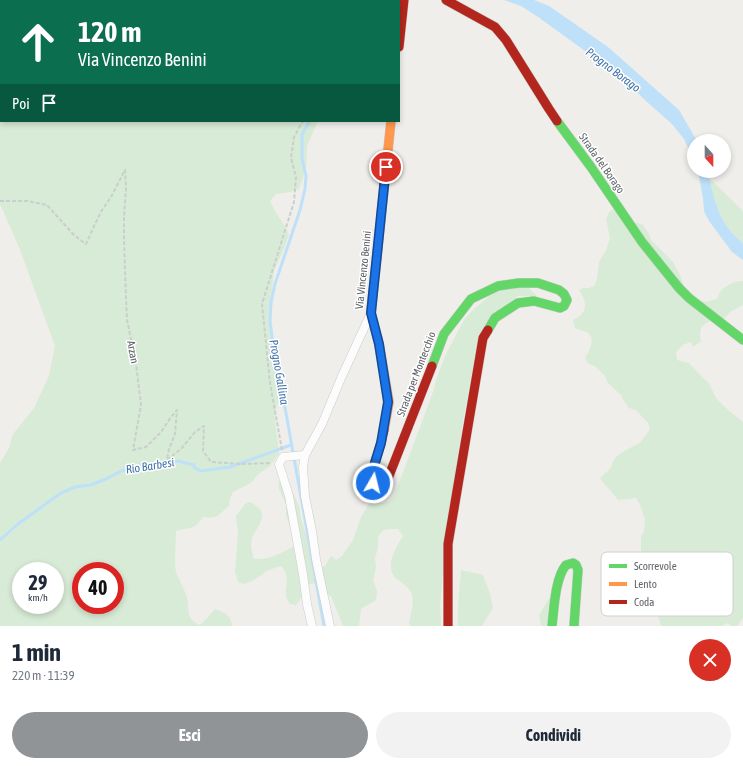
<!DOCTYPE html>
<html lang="it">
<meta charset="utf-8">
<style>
body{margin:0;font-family:"Asap Condensed",sans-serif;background:#f2f2f3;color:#1f2937;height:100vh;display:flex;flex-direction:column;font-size:15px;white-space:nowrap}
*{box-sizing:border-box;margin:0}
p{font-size:13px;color:#747a83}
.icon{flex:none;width:22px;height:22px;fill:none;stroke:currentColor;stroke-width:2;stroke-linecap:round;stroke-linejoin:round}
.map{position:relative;height:626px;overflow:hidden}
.details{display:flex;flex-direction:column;background:#fff;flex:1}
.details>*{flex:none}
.hud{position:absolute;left:0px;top:0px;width:400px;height:122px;box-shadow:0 2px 6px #0003;background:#0b6e4f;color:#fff;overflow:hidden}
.needle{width:26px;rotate:159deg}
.fabs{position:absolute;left:687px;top:134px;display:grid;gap:8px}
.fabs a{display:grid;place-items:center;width:44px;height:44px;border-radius:50%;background:#fff;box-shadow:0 2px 6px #0003;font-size:20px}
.speed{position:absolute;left:12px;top:562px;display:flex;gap:8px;font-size:20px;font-weight:700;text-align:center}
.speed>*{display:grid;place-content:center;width:52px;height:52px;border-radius:50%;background:#fff;box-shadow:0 2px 6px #0003;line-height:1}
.speed small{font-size:10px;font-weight:400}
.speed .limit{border:6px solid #d22;background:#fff;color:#111}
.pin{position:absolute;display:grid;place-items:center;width:34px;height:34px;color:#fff;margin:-17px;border:2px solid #fff;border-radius:50%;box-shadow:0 1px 4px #0007}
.me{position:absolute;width:44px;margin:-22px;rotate:8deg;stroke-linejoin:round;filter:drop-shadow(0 0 3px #0008)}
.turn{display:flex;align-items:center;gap:14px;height:84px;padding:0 12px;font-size:18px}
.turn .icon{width:52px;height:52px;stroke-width:2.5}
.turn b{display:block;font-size:28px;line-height:34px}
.then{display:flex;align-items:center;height:38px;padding:0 12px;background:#0003;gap:8px;font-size:15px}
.round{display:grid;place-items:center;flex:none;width:42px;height:42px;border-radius:21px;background:#f2f2f3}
.overview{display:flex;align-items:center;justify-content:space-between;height:68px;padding:0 12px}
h1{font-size:24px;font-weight:700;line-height:30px}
.cta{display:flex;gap:8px;margin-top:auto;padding:8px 12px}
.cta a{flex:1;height:46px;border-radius:24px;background:#919496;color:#fff;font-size:16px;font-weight:700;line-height:46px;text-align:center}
.cta a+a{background:#f2f2f3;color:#1f2937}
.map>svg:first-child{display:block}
.green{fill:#d8ebd6;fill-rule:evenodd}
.water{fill:#bfe0f9}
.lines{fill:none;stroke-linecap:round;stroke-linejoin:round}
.stream{stroke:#bfe0f9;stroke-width:3}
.street-casing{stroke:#cbcccc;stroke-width:9}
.fast-casing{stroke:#cacacb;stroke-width:10}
.slow-casing{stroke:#cacacb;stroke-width:10}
.jam-casing{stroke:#cacacb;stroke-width:10}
.path{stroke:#cacfcc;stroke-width:2;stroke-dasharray:4 2;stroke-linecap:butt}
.street{stroke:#fdfcfc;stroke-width:8}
.fast{stroke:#63d668;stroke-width:9}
.slow{stroke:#ff974d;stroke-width:9}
.jam{stroke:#b3261e;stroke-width:9}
.route-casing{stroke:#114b97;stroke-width:10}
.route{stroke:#1a73e8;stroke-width:7}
.labels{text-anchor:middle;stroke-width:3;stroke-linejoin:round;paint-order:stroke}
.street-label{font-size:11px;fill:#5f6368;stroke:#fff}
.water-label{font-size:12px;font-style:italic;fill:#4174aa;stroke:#fff}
.key{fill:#fff;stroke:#cfd0d2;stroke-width:1}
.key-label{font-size:11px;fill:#5f6368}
</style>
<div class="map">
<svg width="743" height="626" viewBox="0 0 743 626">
<rect width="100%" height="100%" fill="#efeeea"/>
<g class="green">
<path d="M0 0H352V1H1V121H318L307 146 306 169 299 189 290 192 276 194 270 201 276 213 286 228 289 235 285 246 274 271 272 291V309L271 325 274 367 284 402 279 401C270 418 279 437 279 454L274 460 270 466 257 475 253 481 247 485 233 492 230 499 229 506C218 514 219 520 203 517 200 521 196 527 190 528 184 529 183 529 176 531 176 542 174 563 176 572 179 581 185 589 187 598 190 611 185 617 199 625 207 620 209 615 215 609 224 612 232 616 232 626H0V463L9 448 13 434 34 408 49 376 55 346 19 247 0 204ZM21 571H55V605H21ZM81 571H115V605H81Z"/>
<path d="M709 178 743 211V243C739 240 735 236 731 232 719 217 712 197 709 178Z"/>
<path d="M616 208 628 222 638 223 643 225 649 234 651 240 673 262 681 277 686 294C699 300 704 305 718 298 718 296 719 294 720 292 724 286 736 280 743 281V305L730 312 725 318 720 319 716 318 706 323 701 328 700 335 701 341 693 347 691 342C684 344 680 346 676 353L677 360 689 363 703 378 709 383 716 398 727 409 743 422V618L737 626H732L727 623 721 626H661L641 557V537L644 532 645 520 640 504 636 498 618 500C615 495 612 493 609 489 605 486 604 482 600 478L610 469 615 458 624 451 640 443 650 429 648 423 636 410 629 408 624 401 621 395 608 383 605 376 596 367 588 363 585 358C589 352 596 339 588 333 585 331 579 330 575 328L573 320C589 313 587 302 579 290L583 288H589L594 286 597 279 599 262 606 250 610 238 606 219 609 212Z"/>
<path d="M526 285 537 296H518L484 329 474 360 462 427 447 529 440 606 441 626H410L409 623C411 614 415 601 411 592 408 587 401 582 397 579 383 567 396 548 403 536L398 529H389L384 530 379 535 378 539V548L375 558 376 568 373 580 377 591 376 600 361 609 359 626H343L331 596 327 594 314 583 307 585 301 598 296 605 290 604C289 602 286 598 286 595 285 583 291 577 281 566L266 571 263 574 252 581 244 584 238 582 235 572 238 532 236 516 245 504 250 502C265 510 265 516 257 529 255 532 253 535 252 538 250 544 252 553 254 559 269 560 282 553 294 546V535L286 516V504L279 489 278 482 289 488 294 495 299 506 301 519 317 569 325 566 331 556 336 560 342 556 353 540 361 517 369 504 372 492V497L382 503 389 501 394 496 432 395 437 377 446 354 464 320 472 311 494 292Z"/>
<path d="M461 570 483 575 490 594 493 608 482 626H458V607Z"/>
<path d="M555 591 551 626H541L539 615 548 600Z"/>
</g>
<g class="water">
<path d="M504 0H534L549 6 608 47 679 110 697 141H694V159L688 144 672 124 646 101 613 69 554 25 538 17 521 6Z"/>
<path d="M698 171H708C712 193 717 215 731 232 735 236 739 240 743 243V260L732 252 709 221 704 211 703 198Z"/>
</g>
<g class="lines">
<g class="stream">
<path d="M346 0V1"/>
<path d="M542 18 617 72"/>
<path d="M310 121 302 134V158L306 176 305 189 300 210 275 284 271 303 270 321 275 360 286 413 324 626"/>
<path d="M686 140 694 156"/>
<path d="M0 540 18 524 61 493 75 487 91 485 108 478 121 471 137 467 157 466 178 461 194 465V467L200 471 230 467 291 445"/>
</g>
<defs>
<g id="street">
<path d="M305 455 283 457 279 464 289 496 303 574 307 604 312 626"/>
<path d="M330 626 316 559 312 531 305 496 303 467 305 455 322 424 342 376 371 313"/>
</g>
<g id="fast">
<path d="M557 121 591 167 642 242 679 288 689 298 743 340"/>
<path d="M432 366 444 334 471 299 498 286 519 283H538L559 290 564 294 567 300 564 306 560 308 534 301 518 303 495 318 488 330"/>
<path d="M552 626C554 609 555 578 566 565L573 563 576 565 578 570 574 626"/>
</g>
<path id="slow" d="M384 430 389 402 379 344 371 313 391 121"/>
<g id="jam">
<path d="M446 0 495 27 506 40 549 109 557 121"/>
<path d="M399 47 404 0"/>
<path d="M384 430 381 443 371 475 374 487 380 488 385 486 432 366"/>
<path d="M448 626V544L483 338 488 330"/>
</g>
</defs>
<use href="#street" class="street-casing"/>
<use href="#fast" class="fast-casing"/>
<use href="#slow" class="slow-casing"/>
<use href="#jam" class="jam-casing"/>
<g class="path">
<path d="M337 0V1"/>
<path d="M0 201H27L47 205 74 235 86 244 94 226 102 210 111 197 125 170 126 189 124 217V240L126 298 127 320 136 364 141 405 133 450 146 447 161 432 171 417 177 410 175 434 169 449 167 460 181 449 195 432 204 426 203 451 211 462 241 464 271 463"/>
<path d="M282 450 270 383 262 304 294 202 296 177 291 158 294 137 303 121"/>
</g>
<use href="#street" class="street"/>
<use href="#fast" class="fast"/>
<use href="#slow" class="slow"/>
<use href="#jam" class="jam"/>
</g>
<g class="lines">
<defs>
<path id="route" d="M373 483 371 476 381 443 388 402 379 344 371 313 386 167"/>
</defs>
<use href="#route" class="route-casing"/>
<use href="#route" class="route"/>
</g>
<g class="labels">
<g class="street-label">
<text transform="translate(602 163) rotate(55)" y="4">Strada del Borago</text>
<text transform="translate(363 270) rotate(-84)" y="4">Via Vincenzo Benini</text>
<text transform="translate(133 352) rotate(79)" y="4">Arzan</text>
<text transform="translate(416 374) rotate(-69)" y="4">Strada per Montecchio</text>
</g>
<g class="water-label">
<text transform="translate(613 70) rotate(37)" y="4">Progno Borago</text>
<text transform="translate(279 372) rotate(80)" y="4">Progno Gallina</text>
<text transform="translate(150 466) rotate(-9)" y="4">Rio Barbesi</text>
</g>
</g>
<rect x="601" y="552" width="132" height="64" rx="6" class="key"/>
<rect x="609" y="564" width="18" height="4" fill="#63d668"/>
<rect x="609" y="582" width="18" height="4" fill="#ff974d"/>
<rect x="609" y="600" width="18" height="4" fill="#b3261e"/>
<g class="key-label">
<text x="634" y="570">Scorrevole</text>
<text x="634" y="588">Lento</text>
<text x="634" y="606">Coda</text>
</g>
</svg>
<div class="fabs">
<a><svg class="needle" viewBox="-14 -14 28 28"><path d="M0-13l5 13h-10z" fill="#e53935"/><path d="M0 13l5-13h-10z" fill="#747a83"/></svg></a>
</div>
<div class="speed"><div>29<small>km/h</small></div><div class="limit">40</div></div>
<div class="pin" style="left:386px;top:167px;background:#d93025"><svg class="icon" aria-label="arrive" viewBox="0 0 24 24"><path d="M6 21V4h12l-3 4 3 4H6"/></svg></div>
<svg class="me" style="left:373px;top:483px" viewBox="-20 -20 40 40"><circle r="17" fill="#1a73e8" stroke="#fff" stroke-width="3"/><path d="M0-11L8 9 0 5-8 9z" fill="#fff"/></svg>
<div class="hud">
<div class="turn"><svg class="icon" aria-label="ahead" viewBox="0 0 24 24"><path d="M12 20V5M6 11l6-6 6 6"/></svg><div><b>120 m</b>Via Vincenzo Benini</div></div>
<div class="then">Poi<svg class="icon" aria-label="arrive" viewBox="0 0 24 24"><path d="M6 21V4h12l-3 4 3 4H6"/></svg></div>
</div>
</div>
<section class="details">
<div class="overview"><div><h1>1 min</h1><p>220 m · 11:39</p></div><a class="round" style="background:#d93025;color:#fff"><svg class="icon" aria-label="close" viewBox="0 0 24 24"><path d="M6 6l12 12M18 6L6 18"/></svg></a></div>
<div class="cta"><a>Esci</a><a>Condividi</a></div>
</section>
